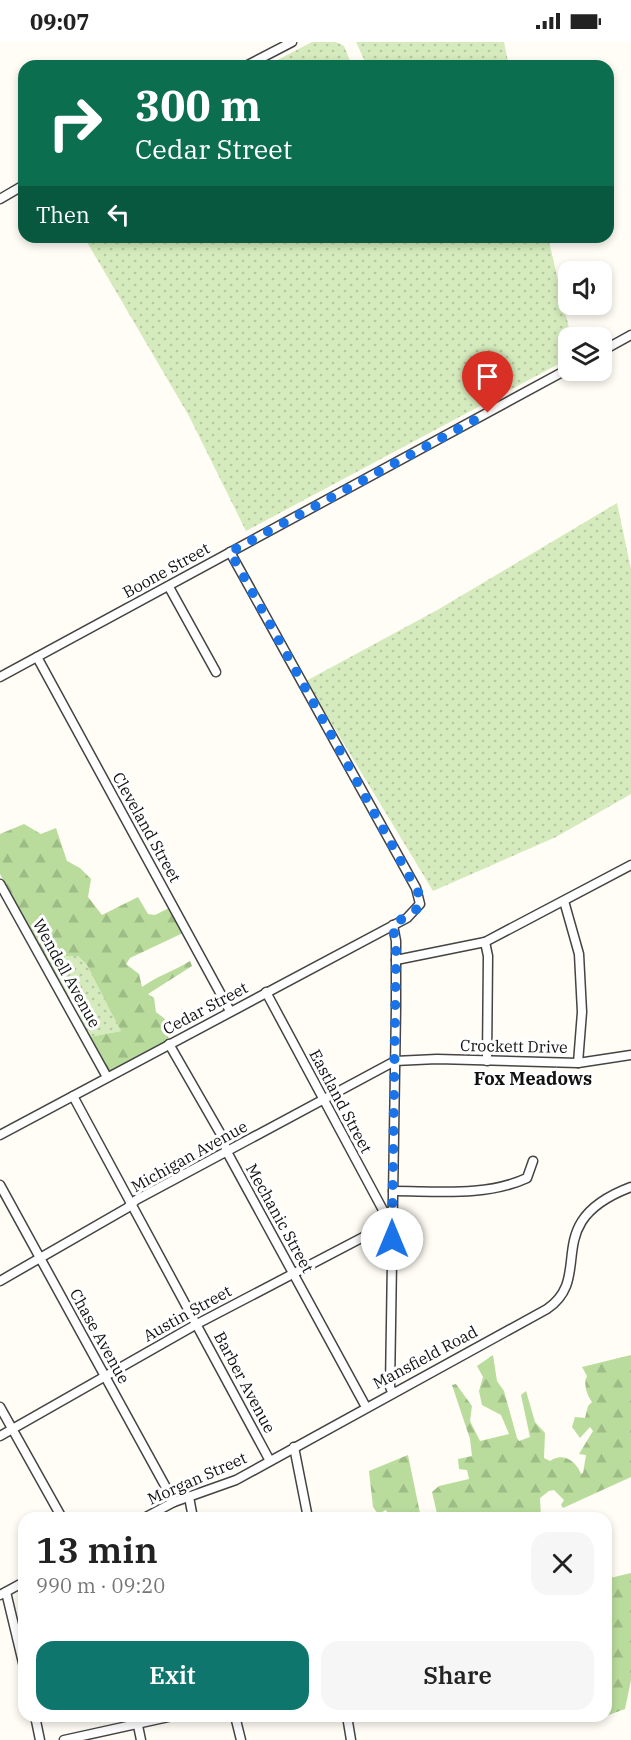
<!DOCTYPE html>
<meta charset="utf-8">
<style>
body{margin:0;font-family:"IBM Plex Serif",serif;background:#f6f6f6;color:#222;height:100vh;display:flex;flex-direction:column;font-size:22px;white-space:nowrap}
*{box-sizing:border-box;margin:0}
p{font-size:20px;color:#767676}
.icon{flex:none;width:33px;height:33px;fill:none;stroke:currentColor;stroke-width:2;stroke-linecap:round;stroke-linejoin:round}
.map{position:relative;flex:1;overflow:hidden}
.side{position:absolute;left:18px;top:1470px;width:594px;height:210px;display:flex;flex-direction:column;background:#fff;border-radius:18px;box-shadow:0 3px 9px #0003}
.side>*{flex:none}
.hud{position:absolute;left:18px;top:18px;width:596px;height:183px;border-radius:18px;box-shadow:0 3px 9px #0003;background:#0b6e4f;color:#fff;overflow:hidden}
.buttons{position:absolute;left:558px;top:219px;display:grid;gap:12px}
.buttons a{display:grid;place-items:center;width:54px;height:54px;border-radius:12px;background:#fff;box-shadow:0 3px 9px #0003;font-size:30px}
.pin{position:absolute;display:grid;place-items:center;width:51px;height:51px;color:#fff;margin:-62px -26px;border-radius:50% 50% 50% 0;rotate:-45deg;box-shadow:0 0 6px #0007}
.pin .icon{rotate:45deg}
.me{position:absolute;width:66px;margin:-33px;rotate:0deg;stroke-linejoin:round;filter:drop-shadow(0 0 4px #0008)}
.turn{display:flex;align-items:center;gap:21px;height:126px;padding:0 18px;font-size:27px}
.turn .icon{width:78px;height:78px;stroke-width:2.5}
.turn b{display:block;font-size:42px;line-height:51px}
.then{display:flex;align-items:center;height:57px;padding:0 18px;background:#0003;gap:12px;font-size:22px}
.round{display:grid;place-items:center;flex:none;width:63px;height:63px;border-radius:18px;background:#f6f6f6}
.headline{display:flex;align-items:center;justify-content:space-between;height:102px;padding:0 18px}
h1{font-size:36px;font-weight:600;line-height:45px}
.button{display:flex;gap:12px;margin-top:auto;padding:12px 18px}
.button a{flex:1;height:69px;border-radius:18px;background:#0f766e;color:#fff;font-size:24px;font-weight:600;line-height:69px;text-align:center}
.button a+a{background:#f6f6f6;color:#222}
.status{display:flex;justify-content:space-between;align-items:center;height:42px;padding:0 30px;background:#fff;direction:ltr}
.status svg{height:16px;fill:currentColor}
.map>svg:first-child{display:block}
.grass{fill:url(#grass-dots)}
.forest{fill:url(#forest-firs)}
.lines{fill:none;stroke-linecap:round;stroke-linejoin:round}
.minor-casing{stroke:#444;stroke-width:11}
.minor{stroke:#fff;stroke-width:8}
.route{stroke:#1a73e8;stroke-width:10;stroke-dasharray:0 18}
.labels{text-anchor:middle;stroke-width:6;stroke-linejoin:round;paint-order:stroke}
.street-label{font-size:16px;fill:#111;stroke:#fff}
.neighbourhood-label{font-size:18px;font-weight:bold;fill:#111;stroke:#fff}
</style>
<div class="status"><b>09:07</b><svg viewBox="0 0 49 12"><path d="M0 12V9h3v3zM5 12V6h3v6zM10 12V3h3v9zM15 12V0h3v12zM26 1h20v11H26zM47 4h2v5h-2z"/></svg></div>
<div class="map">
<svg width="631" height="1698" viewBox="0 0 631 1698">
<defs>
<pattern id="grass-dots" width="8" height="8" patternUnits="userSpaceOnUse" patternTransform="scale(1.5)"><rect width="8" height="8" fill="#d5ebbd"/><path d="M2 2h.1M6 6h.1" fill="none" stroke="#b6c8a1" stroke-width="1.8" stroke-linecap="round"/></pattern>
<pattern id="forest-firs" width="22" height="20" patternUnits="userSpaceOnUse" patternTransform="scale(1.5)"><rect width="22" height="20" fill="#b9dc9c"/><path d="M5 1l3.5 6h-7zM16 11l3.5 6h-7z" fill="#9ebc85"/></pattern>
</defs>
<rect width="100%" height="100%" fill="#fffdf5"/>
<g class="grass">
<path d="M312 0H336L344 4 352 24H266Z"/>
<path d="M356 0H504L509 24H367Z"/>
<path d="M84 195H548L571 295 568 296V317L246 489 189 374Z"/>
<path d="M617 461 631 527V752L556 795 433 849 306 639 439 567Z"/>
<path d="M65 913 78 914 87 923 103 950 121 989 89 995 70 952 69 960 55 934 68 930Z"/>
</g>
<g class="forest">
<path d="M24 782 41 792 56 786 67 819 80 826 91 837 88 855 102 873 138 855 148 872 155 873 169 866 183 891 130 916 126 922 139 932 142 945C157 934 174 929 190 919L192 924 148 952 154 956 156 970 165 977 169 998 113 1029 106 1027 89 995 121 989 87 923 78 914H65L68 930 55 934 0 832V792Z"/>
<path d="M493 1313 497 1339 504 1349 517 1396 519 1399 530 1395 521 1353 526 1349 535 1380 545 1391 544 1416 550 1419C562 1410 576 1418 581 1432L583 1431 586 1413 579 1412 593 1389 590 1385 580 1396 572 1385 575 1375 585 1376 588 1364 592 1360C587 1353 583 1342 587 1334L582 1325 631 1313V1435L563 1466 561 1463 564 1458 554 1448 549 1449 540 1456 541 1476H438L432 1450 439 1444 469 1437 467 1428 459 1427 458 1417 472 1414 470 1397 452 1343 456 1342 472 1364 470 1379 480 1399 509 1392 501 1373 482 1363 479 1349 483 1335 477 1324Z"/>
<path d="M408 1413 421 1476H390L386 1468 378 1472 373 1465 369 1429Z"/>
<path d="M631 1531V1638L625 1667 606 1674V1537Z"/>
</g>
<g class="lines">
<defs>
<g id="minor">
<path d="M246 24 292 0"/>
<path d="M0 157 24 143"/>
<path d="M602 309 631 293"/>
<path d="M169 545 216 630"/>
<path d="M37 615 230 969"/>
<path d="M0 635 568 327"/>
<path d="M0 842 107 1035"/>
<path d="M564 859 579 912 582 970 578 1021"/>
<path d="M485 900 488 914 487 1019"/>
<path d="M396 918 485 900 631 823"/>
<path d="M169 1002 223 1096 227 1110 366 1365"/>
<path d="M73 1054 270 1419"/>
<path d="M0 1093 407 876 420 862 416 846 230 510"/>
<path d="M0 1143 174 1460"/>
<path d="M393 1149C437 1149 486 1155 527 1136L533 1119"/>
<path d="M0 1239 127 1166 136 1158 395 1019 437 1017 578 1021 631 1013"/>
<path d="M392 1350 390 1345 396 966V899L393 883"/>
<path d="M0 1365 62 1476"/>
<path d="M0 1394 197 1282 392 1180 384 1170 266 950"/>
<path d="M294 1405 308 1476"/>
<path d="M189 1455 193 1476"/>
<path d="M144 1476 174 1460 236 1438 547 1267C596 1234 538 1180 631 1145"/>
<path d="M6 1550 24 1625"/>
<path d="M0 1553 24 1540"/>
<path d="M35 1674 40 1698"/>
<path d="M136 1674 141 1698"/>
<path d="M235 1674 241 1698"/>
<path d="M347 1674 351 1698"/>
<path d="M64 1698 173 1674"/>
</g>
</defs>
<use href="#minor" class="minor-casing"/>
<use href="#minor" class="minor"/>
</g>
<g class="lines">
<path class="route" d="M392 1197 396 909 393 883 417 867 419 852 230 510 488 371"/>
</g>
<g class="labels">
<g class="street-label">
<text transform="translate(166 528) rotate(-29)" y="6">Boone Street</text>
<text transform="translate(147 785) rotate(61)" y="6">Cleveland Street</text>
<text transform="translate(67 931) rotate(61)" y="6">Wendell Avenue</text>
<text transform="translate(205 966) rotate(-28)" y="6">Cedar Street</text>
<text transform="translate(514 1004) rotate(1)" y="6">Crockett Drive</text>
<text transform="translate(341 1059) rotate(62)" y="6">Eastland Street</text>
<text transform="translate(189 1114) rotate(-29)" y="6">Michigan Avenue</text>
<text transform="translate(280 1176) rotate(61)" y="6">Mechanic Street</text>
<text transform="translate(187 1271) rotate(-29)" y="6">Austin Street</text>
<text transform="translate(100 1294) rotate(61)" y="6">Chase Avenue</text>
<text transform="translate(425 1315) rotate(-28)" y="6">Mansfield Road</text>
<text transform="translate(245 1340) rotate(62)" y="6">Barber Avenue</text>
<text transform="translate(197 1436) rotate(-24)" y="6">Morgan Street</text>
</g>
<g class="neighbourhood-label">
<text x="533" y="1043">Fox Meadows</text>
</g>
</g>
</svg>
<div class="buttons">
<a><svg class="icon" aria-label="sound" viewBox="0 0 24 24"><path d="M4 9h4l5-4v14l-5-4H4zM17 9q2 3 0 6"/></svg></a>
<a><svg class="icon" aria-label="layers" viewBox="0 0 24 24"><path d="M12 4l9 5-9 5-9-5zM3 14l9 5 9-5"/></svg></a>
</div>
<div class="pin" style="left:488px;top:371px;background:#d93025"><svg class="icon" aria-label="arrive" viewBox="0 0 24 24"><path d="M6 21V4h12l-3 4 3 4H6"/></svg></div>
<svg class="me" style="left:392px;top:1197px" viewBox="-20 -20 40 40"><circle r="19" fill="#fff"/><path d="M0-13L10 11 0 6-10 11z" fill="#1a73e8"/></svg>
<div class="hud">
<div class="turn"><svg class="icon" aria-label="right" viewBox="0 0 24 24"><path d="M7 20v-9h11M14 6l5 5-5 5"/></svg><div><b>300 m</b>Cedar Street</div></div>
<div class="then">Then<svg class="icon" aria-label="left" viewBox="0 0 24 24"><path d="M17 20v-9H6M10 6l-5 5 5 5"/></svg></div>
</div>
<section class="side">
<div class="headline"><div><h1>13 min</h1><p>990 m · 09:20</p></div><a class="round"><svg class="icon" aria-label="close" viewBox="0 0 24 24"><path d="M6 6l12 12M18 6L6 18"/></svg></a></div>
<div class="button"><a>Exit</a><a>Share</a></div>
</section>
</div>
